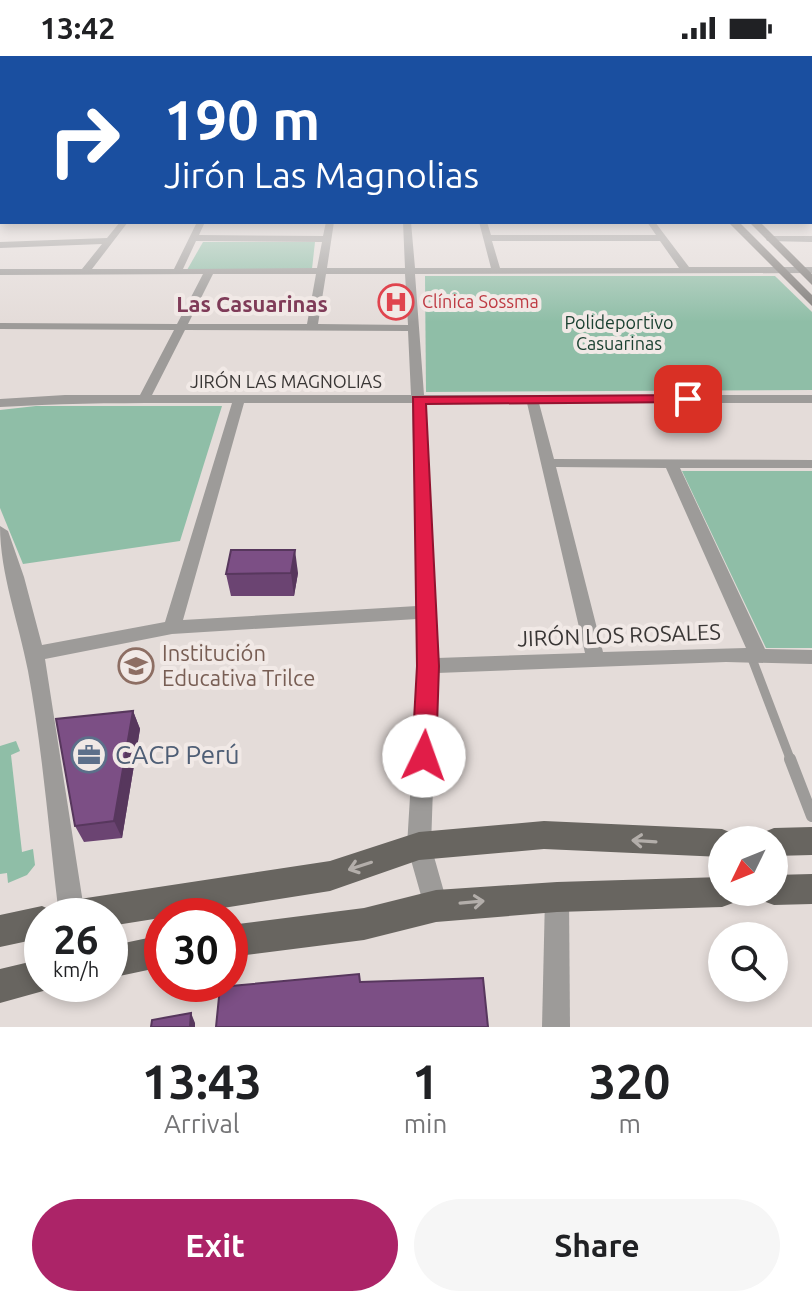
<!DOCTYPE html>
<meta charset="utf-8">
<style>
body{margin:0;font-family:Ubuntu,sans-serif;background:#f6f6f6;color:#202124;height:100vh;display:flex;flex-direction:column;font-size:30px;white-space:nowrap}
*{box-sizing:border-box;margin:0}
p{font-size:26px;color:#757577}
.icon{flex:none;width:44px;height:44px;fill:none;stroke:currentColor;stroke-width:2;stroke-linecap:round;stroke-linejoin:round}
.map{position:relative;height:971px;overflow:hidden}
.side{display:flex;flex-direction:column;background:#fff;flex:1}
.side>*{flex:none}
.banner{position:absolute;left:0px;top:0px;width:812px;height:168px;box-shadow:0 4px 12px #0003;background:#1a4fa0;color:#fff;overflow:hidden}
.needle{width:52px;rotate:227deg}
.buttons{position:absolute;left:708px;top:770px;display:grid;gap:16px}
.buttons a{display:grid;place-items:center;width:80px;height:80px;border-radius:50%;background:#fff;box-shadow:0 4px 12px #0003;font-size:40px}
.speed{position:absolute;left:24px;top:842px;display:flex;gap:16px;font-size:40px;font-weight:700;text-align:center}
.speed>*{display:grid;place-content:center;width:104px;height:104px;border-radius:50%;background:#fff;box-shadow:0 4px 12px #0003;line-height:1}
.speed small{font-size:20px;font-weight:400}
.speed .limit{border:12px solid #d22;background:#fff;color:#111}
.pin{position:absolute;display:grid;place-items:center;width:68px;height:68px;color:#fff;margin:-34px;border-radius:16px;box-shadow:0 4px 12px #0006}
.me{position:absolute;width:88px;margin:-44px;rotate:3deg;stroke-linejoin:round;filter:drop-shadow(0 0 6px #0008)}
.turn{display:flex;align-items:center;gap:28px;height:168px;padding:0 32px;font-size:36px}
.turn .icon{width:104px;height:104px;stroke-width:2.5}
.turn b{display:block;font-size:56px;line-height:68px}
.eta{display:flex;justify-content:space-evenly;align-items:center;height:136px;text-align:center}
.eta b{font-size:48px;font-weight:600;line-height:56px}
.button{display:flex;gap:16px;margin-top:auto;padding:16px 32px}
.button a{flex:1;height:92px;border-radius:48px;background:#ac2468;color:#fff;font-size:32px;font-weight:600;line-height:92px;text-align:center}
.button a+a{background:#f6f6f6;color:#202124}
.status{display:flex;justify-content:space-between;align-items:center;height:56px;padding:0 40px;background:#fff;direction:ltr}
.status svg{height:22px;fill:currentColor}
.map>svg:first-child{display:block}
.green{fill:#8fbea7}
.lines{fill:none;stroke-linecap:round;stroke-linejoin:round}
.lane-far1{stroke:#9d9b99;stroke-width:9}
.lane{stroke:#9d9b99;stroke-width:12}
.street{fill:#9d9b99;fill-rule:evenodd}
.secondary{fill:#7e7b78;fill-rule:evenodd}
.primary{fill:#686560;fill-rule:evenodd}
.wall{fill:#6b4472}
.shaded-wall{fill:#57375d}
.building{fill:#7c4f85;stroke:#57375d;stroke-width:2}
.oneway{stroke:#b3aeaa}
.route{fill:#e11d48;stroke:#92132f;stroke-width:2}
.labels{text-anchor:middle;stroke-width:8;stroke-linejoin:round;paint-order:stroke}
.far-health-label{font-size:18px;fill:#be3a42;stroke:#f1e9e6;text-anchor:start}
.far-park-label{font-size:18px;fill:#1b4131;stroke:#f1e9e6}
.far-street-label{font-size:18px;fill:#393635;stroke:#f1e9e6}
.far-quarter-label{font-size:22px;font-weight:bold;fill:#7f3b58;stroke:#f1e9e6}
.street-label{font-size:22px;fill:#393635;stroke:#f1e9e6}
.education-label{font-size:22px;fill:#785e54;stroke:#f1e9e6;text-anchor:start}
.near-service-label{font-size:26px;fill:#4e5e75;stroke:#f1e9e6;text-anchor:start}
</style>
<div class="status"><b>13:42</b><svg viewBox="0 0 49 12"><path d="M0 12V9h3v3zM5 12V6h3v6zM10 12V3h3v9zM15 12V0h3v12zM26 1h20v11H26zM47 4h2v5h-2z"/></svg></div>
<div class="map">
<svg width="812" height="971" viewBox="0 0 812 971">
<rect width="100%" height="100%" fill="#e4dcd9"/>
<g class="green">
<path d="M203 186H315L312 213 187 214Z"/>
<path d="M425 220H775L812 256V334L426 336Z"/>
<path d="M36 350H222L180 485 23 508 0 452V354Z"/>
<path d="M682 415H812V592H766Z"/>
<path d="M16 685 20 695 11 699 22 796 33 793 35 809 27 819 8 827 7 817 0 818V690Z"/>
</g>
<g class="lines">
<path class="lane-far1" d="M751 600 791 705"/>
<path class="lane" d="M790 703 812 760"/>
<g class="street">
<path d="M0 132H2L0 137Z"/>
<rect x="0" y="160" width="2" height="4"/>
<path d="M120 166H128L92 213H174L197 166H205L199 179 323 180 326 166H334L327 212H405L403 166H411L415 212H491L479 166H487L491 179H656L647 166H655L689 211H812V217L415 218 424 339H812V347H539L554 403 812 404V412H680L765 593 812 594V608L726 606 437 617 431 790 448 850 445 859 436 862 427 859 424 850 407 790 418 610 417 563 172 578 45 603 85 860H59C49 778 43 696 28 615 19 567 0 518 0 470L8 475 24 521 42 589 165 566 232 347C154 347 78 346 0 351V343L65 339H140L174 274 0 273V267L177 268 203 218 0 219V213H82L102 188 0 192V186L107 182ZM196 185 322 186 317 212 183 213ZM492 185H660L679 212H500ZM213 218H316L307 268H188ZM326 218H405L408 269 318 268ZM185 274 408 275 411 339H152ZM244 347H412L417 550 183 564ZM424 347H527L585 597 437 602ZM556 411 666 412 746 592 603 596Z"/>
<path d="M770 180H812V186L767 185 766 183Z"/>
<path d="M557 829 566 832 569 841 570 971H542L545 841 548 832Z"/>
</g>
<g class="secondary">
<path d="M728 166H739L812 239V250Z"/>
<path d="M749 166H760L812 218V229Z"/>
</g>
<g class="primary">
<path d="M544 765 722 773 732 777 735 784H722V801L544 793 419 804 330 835 110 870V860H57L62 849 73 844 330 805 419 776Z"/>
<path d="M812 771V799L774 800V784H760L764 776 774 772Z"/>
<path d="M812 818V848L774 849 763 845 760 836H774V819Z"/>
<path d="M722 821V836H737L733 847 722 851 557 856 436 866 364 884 230 901V869L364 852 436 834 557 826Z"/>
<path d="M42 850 53 855 55 860H42V882L0 891V859Z"/>
<path d="M162 879V911L110 922V890Z"/>
<path d="M42 903V928H55L54 932 0 947V913Z"/>
</g>
</g>
<g class="wall">
<path d="M298 517 294 540H231L226 518Z"/>
<path d="M133 655 140 673 122 782 84 786 75 770Z"/>
</g>
<g class="shaded-wall">
<path d="M295 494 298 517 294 540 291 517Z"/>
<path d="M133 655 140 673 122 782 114 765Z"/>
<path d="M191 957 195 967V971H190Z"/>
</g>
<g class="building">
<path d="M231 494H295L291 517 226 518Z"/>
<path d="M133 655 114 765 75 770 56 663Z"/>
<path d="M359 918 360 926 483 922 488 971H216L220 931Z"/>
<path d="M191 957 190 971H151L152 964Z"/>
</g>
<defs><path id="oneway-shaft" d="M-6 0H5M1.5-3L5.5 0L1.5 3" fill="none" stroke-width="1.6" stroke-linecap="round" stroke-linejoin="round" transform="scale(2)"/></defs>
<g class="oneway">
<use href="#oneway-shaft" transform="translate(644 785) rotate(-176)"/>
<use href="#oneway-shaft" transform="translate(360 810) rotate(162)"/>
<use href="#oneway-shaft" transform="translate(472 846) rotate(-5)"/>
</g>
<linearGradient id="sky" x2="0" y2="1"><stop stop-color="#8cbcee"/><stop offset="0.49" stop-color="#f3efee"/><stop offset="1" stop-color="#f3efee" stop-opacity="0"/></linearGradient>
<rect width="812" height="266" fill="url(#sky)"/>
<path class="route" d="M688 339 693 340V346L426 348 439 610 436 700 432 708 424 711 415 708 412 700 417 610 413 341Z"/>
<defs>
<symbol id="hospital-ring" viewBox="-11 -11 22 22"><circle r="9.5" fill="#f1e9e6" stroke="#e0444e" stroke-width="1.5"/><path d="M-5-5h3v3.5h4V-5h3V5h-3V1.5h-4V5h-3Z" fill="#e0444e"/></symbol>
<symbol id="school-ring" viewBox="-11 -11 22 22"><circle r="9.5" fill="#f1e9e6" stroke="#8d6e63" stroke-width="1.5"/><path d="M0-5L7-2L0 1L-7-2ZM-4 1L0 2.5L4 1V4Q0 6-4 4Z" fill="#8d6e63"/></symbol>
<symbol id="office-ring" viewBox="-11 -11 22 22"><circle r="9.5" fill="#f1e9e6" stroke="#5c6f8a" stroke-width="1.5"/><path d="M-6-3h4V-5.5h4V-3h4V5H-6ZM-1-4.5V-3h2v-1.5ZM-6 0V1H6V0Z" fill="#5c6f8a"/></symbol>
</defs>
<g fill-rule="evenodd">
<use href="#hospital-ring" x="376" y="226" width="40" height="40"/>
<use href="#school-ring" x="116" y="590" width="40" height="40"/>
<use href="#office-ring" x="69" y="679" width="40" height="40"/>
</g>
<g class="labels">
<g class="far-health-label">
<text x="422" y="252">Clínica Sossma</text>
</g>
<g class="far-park-label">
<text x="619" y="273">Polideportivo<tspan x="619" dy="21">Casuarinas</tspan></text>
</g>
<g class="far-street-label">
<text x="286" y="332">JIRÓN LAS MAGNOLIAS</text>
</g>
<g class="far-quarter-label">
<text x="252" y="256">Las Casuarinas</text>
</g>
<g class="street-label">
<text transform="translate(619 579) rotate(-2)" y="8">JIRÓN LOS ROSALES</text>
</g>
<g class="education-label">
<text x="162" y="605">Institución<tspan x="162" dy="25">Educativa Trilce</tspan></text>
</g>
<g class="near-service-label">
<text x="115" y="708">CACP Perú</text>
</g>
</g>
</svg>
<div class="buttons">
<a><svg class="needle" viewBox="-14 -14 28 28"><path d="M0-13l5 13h-10z" fill="#e53935"/><path d="M0 13l5-13h-10z" fill="#757577"/></svg></a>
<a><svg class="icon" aria-label="search" viewBox="0 0 24 24"><circle cx="10" cy="10" r="6"/><path d="M15 15l6 6"/></svg></a>
</div>
<div class="speed"><div>26<small>km/h</small></div><div class="limit">30</div></div>
<div class="pin" style="left:688px;top:343px;background:#d93025"><svg class="icon" aria-label="arrive" viewBox="0 0 24 24"><path d="M6 21V4h12l-3 4 3 4H6"/></svg></div>
<svg class="me" style="left:424px;top:700px" viewBox="-20 -20 40 40"><circle r="19" fill="#fff"/><path d="M0-13L10 11 0 6-10 11z" fill="#e11d48"/></svg>
<div class="banner">
<div class="turn"><svg class="icon" aria-label="right" viewBox="0 0 24 24"><path d="M7 20v-9h11M14 6l5 5-5 5"/></svg><div><b>190 m</b>Jirón Las Magnolias</div></div>
</div>
</div>
<section class="side">
<div class="eta">
<div><b>13:43</b><p>Arrival</p></div>
<div><b>1</b><p>min</p></div>
<div><b>320</b><p>m</p></div>
</div>
<div class="button"><a>Exit</a><a>Share</a></div>
</section>
